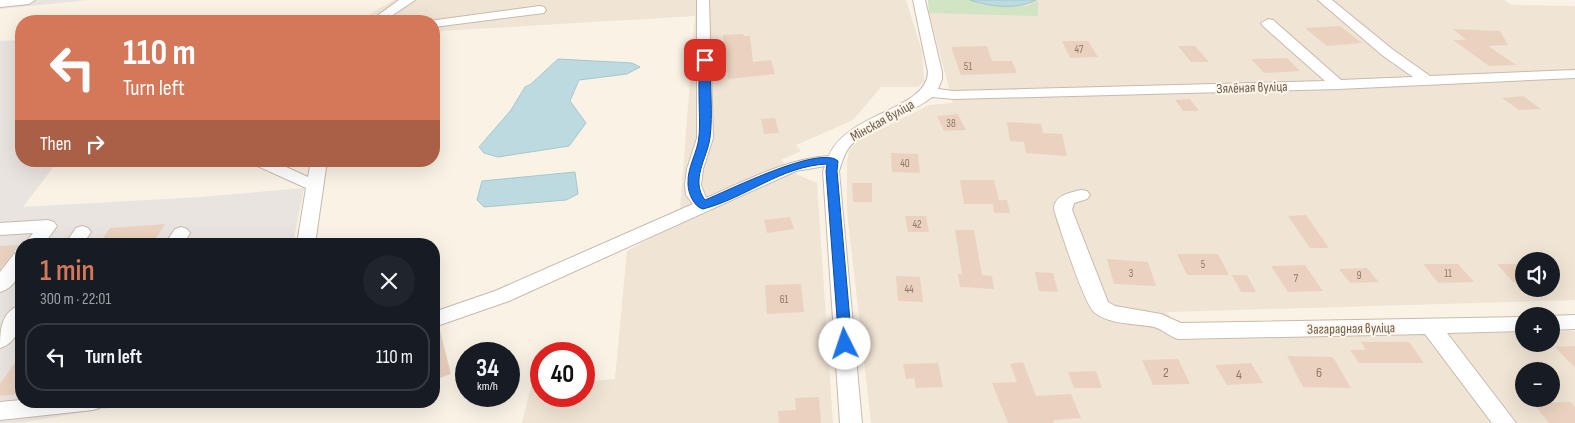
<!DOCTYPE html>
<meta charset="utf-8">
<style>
body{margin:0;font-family:"Sofia Sans Condensed",sans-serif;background:#20242c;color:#f1f3f6;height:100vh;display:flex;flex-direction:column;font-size:19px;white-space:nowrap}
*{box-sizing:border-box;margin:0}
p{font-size:16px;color:#9ea1a6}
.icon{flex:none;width:28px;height:28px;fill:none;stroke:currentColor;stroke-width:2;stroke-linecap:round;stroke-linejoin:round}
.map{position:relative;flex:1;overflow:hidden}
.sheet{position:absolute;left:15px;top:238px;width:425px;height:170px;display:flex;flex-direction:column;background:#171b24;border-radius:20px;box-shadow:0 5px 20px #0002}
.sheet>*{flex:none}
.top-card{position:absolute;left:15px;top:15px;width:425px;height:152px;border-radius:20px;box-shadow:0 5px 20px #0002;background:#d47859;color:#fff;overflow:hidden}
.buttons{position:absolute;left:1515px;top:252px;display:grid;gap:10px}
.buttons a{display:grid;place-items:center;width:45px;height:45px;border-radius:50%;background:#171b24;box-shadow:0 5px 20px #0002;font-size:25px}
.speed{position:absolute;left:455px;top:342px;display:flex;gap:10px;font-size:25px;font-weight:700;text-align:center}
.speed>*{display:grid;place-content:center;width:65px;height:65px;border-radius:50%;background:#171b24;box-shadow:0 5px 20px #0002;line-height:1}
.speed small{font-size:12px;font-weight:400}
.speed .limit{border:8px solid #d22;background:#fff;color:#111}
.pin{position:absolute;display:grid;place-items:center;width:42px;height:42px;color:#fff;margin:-21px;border-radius:10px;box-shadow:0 2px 8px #0006}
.me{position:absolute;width:55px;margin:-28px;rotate:356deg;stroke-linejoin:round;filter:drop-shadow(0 0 4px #0008)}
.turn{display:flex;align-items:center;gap:18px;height:105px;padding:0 25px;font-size:22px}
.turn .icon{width:65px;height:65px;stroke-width:2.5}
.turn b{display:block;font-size:35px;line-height:42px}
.then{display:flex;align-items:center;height:48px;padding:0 25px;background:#0003;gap:10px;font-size:19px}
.round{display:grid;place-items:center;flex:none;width:52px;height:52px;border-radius:26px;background:#20242c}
.head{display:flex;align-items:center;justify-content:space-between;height:85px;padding:0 25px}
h1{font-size:30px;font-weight:600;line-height:38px;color:#d47859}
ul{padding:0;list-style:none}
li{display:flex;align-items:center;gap:15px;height:68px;margin:0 10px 8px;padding:0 15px;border:2px solid #363941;border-radius:20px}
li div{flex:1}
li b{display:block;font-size:19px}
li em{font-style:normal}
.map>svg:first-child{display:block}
.residential{fill:#f0e4d4;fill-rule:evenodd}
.industrial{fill:#e9e4df}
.green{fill:#d1e5c5}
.water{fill:#bcdae0;stroke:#a4c8d0}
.building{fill:#ebd2c0}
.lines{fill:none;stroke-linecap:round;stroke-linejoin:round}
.minor-casing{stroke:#c8baad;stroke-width:2}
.minor{fill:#fff;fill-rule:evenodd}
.route{fill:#1a73e8;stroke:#114b97}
.labels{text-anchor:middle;stroke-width:4;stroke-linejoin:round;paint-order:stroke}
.number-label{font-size:11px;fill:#8d786a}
.street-label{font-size:14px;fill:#6e5a4d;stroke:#fcf6ea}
.near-number-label{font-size:14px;fill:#8d786a}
</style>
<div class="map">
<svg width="1575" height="423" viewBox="0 0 1575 423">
<rect width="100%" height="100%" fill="#f9f2e5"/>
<g class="residential">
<path d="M394 0H906L922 51 924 82 918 87H881L853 120 796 145 801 151 781 160 798 175 817 183 833 423H522L531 386 541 385V396H584V382L615 379 627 251 679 223 695 16 441 31 434 30V21H389L365 17Z"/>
<path d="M928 0H1504L1512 5 1575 6V300L1167 312 1182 340 1524 332V344H1551V332L1575 331V423H871L847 211V161L849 151 858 141 929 105 953 103 929 13ZM1524 261H1551V289H1524ZM1524 371H1551V399H1524Z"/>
</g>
<g class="industrial">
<path d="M0 0H89L0 9Z"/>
<path d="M20 40H21V161H58L23 207 200 197 304 188 293 244H21V401H154L18 423H0V41Z"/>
</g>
<path class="green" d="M928 0H970L983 5 1027 6 1038 0V16L929 13Z"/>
<g class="water">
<path d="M970 0H1036C1018 10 989 7 970 0Z"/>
<path d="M558 59 632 63 640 67 627 74 579 80 570 101 586 123 569 146 498 157 484 153 479 147 511 110 525 87 531 84Z"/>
<path d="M575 172 578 194 566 200 484 207 477 200 482 181Z"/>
</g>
<g class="building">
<path d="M1340 26 1362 43 1327 46 1305 28Z"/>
<path d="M1453 29 1500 31 1508 45 1488 46 1516 65 1489 66 1453 40H1466Z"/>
<path d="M743 34 744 36H750L753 62 771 60 775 74 728 79 723 35Z"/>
<path d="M1062 41H1088L1098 57 1070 58Z"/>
<path d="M987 46 992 61H1012L1017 73 961 75 951 47Z"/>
<path d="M1178 46H1195L1209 62H1191Z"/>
<path d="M1287 58 1300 71 1264 73 1251 59Z"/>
<path d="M1523 96 1541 109 1519 110 1502 98Z"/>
<path d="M1190 99 1199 111H1183L1175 100Z"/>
<path d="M958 114 966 130 944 131 937 116Z"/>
<path d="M775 118 779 133 764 134 761 119Z"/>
<path d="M1007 122 1041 124 1043 133 1062 134 1067 156 1026 153 1024 142 1010 141Z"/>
<path d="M891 153 918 154 920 173 892 172Z"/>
<path d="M960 180H994L999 200H1007L1010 213H994L993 204H964Z"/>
<path d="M852 183H872V202H853Z"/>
<path d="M1306 215 1329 248H1310L1288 216Z"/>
<path d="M905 216H926L929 232H908Z"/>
<path d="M790 217 794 229 767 233 764 220Z"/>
<path d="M165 224 152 244H99L110 228Z"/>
<path d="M955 230H974L982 275 992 276 994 289 960 287 958 274H962Z"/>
<path d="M20 245 13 253 0 269V246Z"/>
<path d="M1177 254H1218L1229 275H1187Z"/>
<path d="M1107 259 1148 262 1156 286 1114 284Z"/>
<path d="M1423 264H1458L1474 282 1438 283Z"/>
<path d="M1497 264H1524V282H1513Z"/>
<path d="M1305 265 1323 291 1288 292 1271 266Z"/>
<path d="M1367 268 1379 282 1350 283 1339 269Z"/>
<path d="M1035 272 1053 273 1058 292 1039 291Z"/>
<path d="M1232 275H1247L1256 292H1241Z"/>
<path d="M896 276 920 277 923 302 898 301Z"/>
<path d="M801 284 804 312 767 314 765 285Z"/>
<path d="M439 327 451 374 434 380V329Z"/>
<path d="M1361 342H1409L1424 363H1359L1350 350H1366Z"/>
<path d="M1575 346V368L1555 347Z"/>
<path d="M21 354V394L0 396V384Z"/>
<path d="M1287 356 1333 357 1351 388 1303 387Z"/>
<path d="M1178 359 1190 384 1153 385 1142 360Z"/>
<path d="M1023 362 1036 396 1071 394 1081 418 1053 420 1054 423H1008L992 383 1017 382 1010 364Z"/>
<path d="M938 363 943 387 916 388 914 378 906 379 903 364Z"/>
<path d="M1251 363 1263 383 1227 385 1215 365Z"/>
<path d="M1096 371 1102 388H1074L1068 372Z"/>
<path d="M819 397 821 423H779L778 411 796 410 795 398Z"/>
<path d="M1571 402 1575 407V423H1549L1533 403Z"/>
</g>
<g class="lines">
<defs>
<g id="minor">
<path d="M0 0H35L29 4 0 7Z"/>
<path d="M399 0H415L384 21H370Z"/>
<path d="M697 0H709L713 138 703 169 701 185 706 198C746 181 785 159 829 156 846 113 927 110 928 72L913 0H925L942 72V79L938 89 954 91 1325 81 1263 26 1261 23 1268 19 1273 20 1341 80 1413 77 1382 55 1318 0H1332L1392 49 1430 76 1575 70V78L1338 89 954 99 932 97C906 118 864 123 846 152 843 158 841 165 839 171L862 423H840L823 171 825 166 796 171 509 301 434 327V312L495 291 693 204 686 195 685 185 687 169 697 138Z"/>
<path d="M540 6 544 7 546 10 544 13 434 27V21H429Z"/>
<path d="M251 161H273L308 177 311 161H327L315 244H297L306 188 253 164Z"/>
<path d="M1081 190 1087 191 1090 195 1087 199 1074 203 1072 210 1108 302 1115 306 1161 314 1181 323 1524 317V331L1447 333 1516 423H1492L1425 334 1178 339C1169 336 1162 329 1154 327 1135 323 1111 325 1095 313 1084 305 1060 228 1054 210 1054 195 1069 193 1081 190Z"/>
<path d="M48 220 54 222 57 226 44 244H25L33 233 0 235V223Z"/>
<path d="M82 226 88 228 91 232 83 244H65L76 228Z"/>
<path d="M181 227 187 229 190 233 183 244H165L175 229Z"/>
<path d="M21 253C22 268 18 287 0 292V272L14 254Z"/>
<path d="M21 305C22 322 19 342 0 348 0 330 1 311 21 305Z"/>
<path d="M1575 315V329L1551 330V316H1549Z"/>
<path d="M21 400V401H104L101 407 93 410 0 420V402Z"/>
</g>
</defs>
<use href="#minor" class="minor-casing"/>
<use href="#minor" class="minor"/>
</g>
<path class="route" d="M702 58H708L710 60C710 84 713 115 710 138 707 159 690 180 705 200 727 191 821 144 838 161L837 171 852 344 850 347H841L839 344 826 171 827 164C781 166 746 198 703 209 694 207 688 193 688 184 687 167 698 152 699 136 701 117 696 73 702 58Z"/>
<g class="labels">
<g class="number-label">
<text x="1079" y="53">47</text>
<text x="968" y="70">51</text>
<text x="951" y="127">38</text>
<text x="905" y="167">40</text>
<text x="917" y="228">42</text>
<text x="1203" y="268">5</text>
<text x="1131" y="277">3</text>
<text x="1448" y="277">11</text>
<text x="1359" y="279">9</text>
<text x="1296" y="282">7</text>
<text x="909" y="293">44</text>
<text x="784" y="303">61</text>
</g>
<g class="street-label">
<text transform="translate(1252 87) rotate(-2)" y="5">Зялёная вуліца</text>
<text transform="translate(882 120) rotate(-29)" y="5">Мінская вуліца</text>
<text transform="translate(1351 328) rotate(-1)" y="5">Загарадная вуліца</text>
</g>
<g class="near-number-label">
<text x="1166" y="377">2</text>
<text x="1319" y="377">6</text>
<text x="1239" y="379">4</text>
</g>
</g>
</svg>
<div class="buttons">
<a><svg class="icon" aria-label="sound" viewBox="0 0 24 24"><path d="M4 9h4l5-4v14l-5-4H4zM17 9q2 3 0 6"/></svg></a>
<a>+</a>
<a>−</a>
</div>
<div class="speed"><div>34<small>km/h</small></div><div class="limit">40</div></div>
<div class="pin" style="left:705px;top:60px;background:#d93025"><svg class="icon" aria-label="arrive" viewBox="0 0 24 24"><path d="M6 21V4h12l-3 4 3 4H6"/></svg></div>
<svg class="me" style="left:845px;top:344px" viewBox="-20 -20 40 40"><circle r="19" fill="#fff"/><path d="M0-13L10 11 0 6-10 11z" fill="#1a73e8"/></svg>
<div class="top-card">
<div class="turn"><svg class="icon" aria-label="left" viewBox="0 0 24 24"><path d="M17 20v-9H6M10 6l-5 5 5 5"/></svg><div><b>110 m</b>Turn left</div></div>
<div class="then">Then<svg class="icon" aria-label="right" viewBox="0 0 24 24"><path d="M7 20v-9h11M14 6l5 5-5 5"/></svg></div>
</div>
<section class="sheet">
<div class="head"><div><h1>1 min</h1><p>300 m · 22:01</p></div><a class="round"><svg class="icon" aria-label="close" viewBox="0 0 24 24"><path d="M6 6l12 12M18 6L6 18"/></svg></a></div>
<ul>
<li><svg class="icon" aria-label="left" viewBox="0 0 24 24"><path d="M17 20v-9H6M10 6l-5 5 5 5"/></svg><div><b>Turn left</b></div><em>110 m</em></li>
</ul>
</section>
</div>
